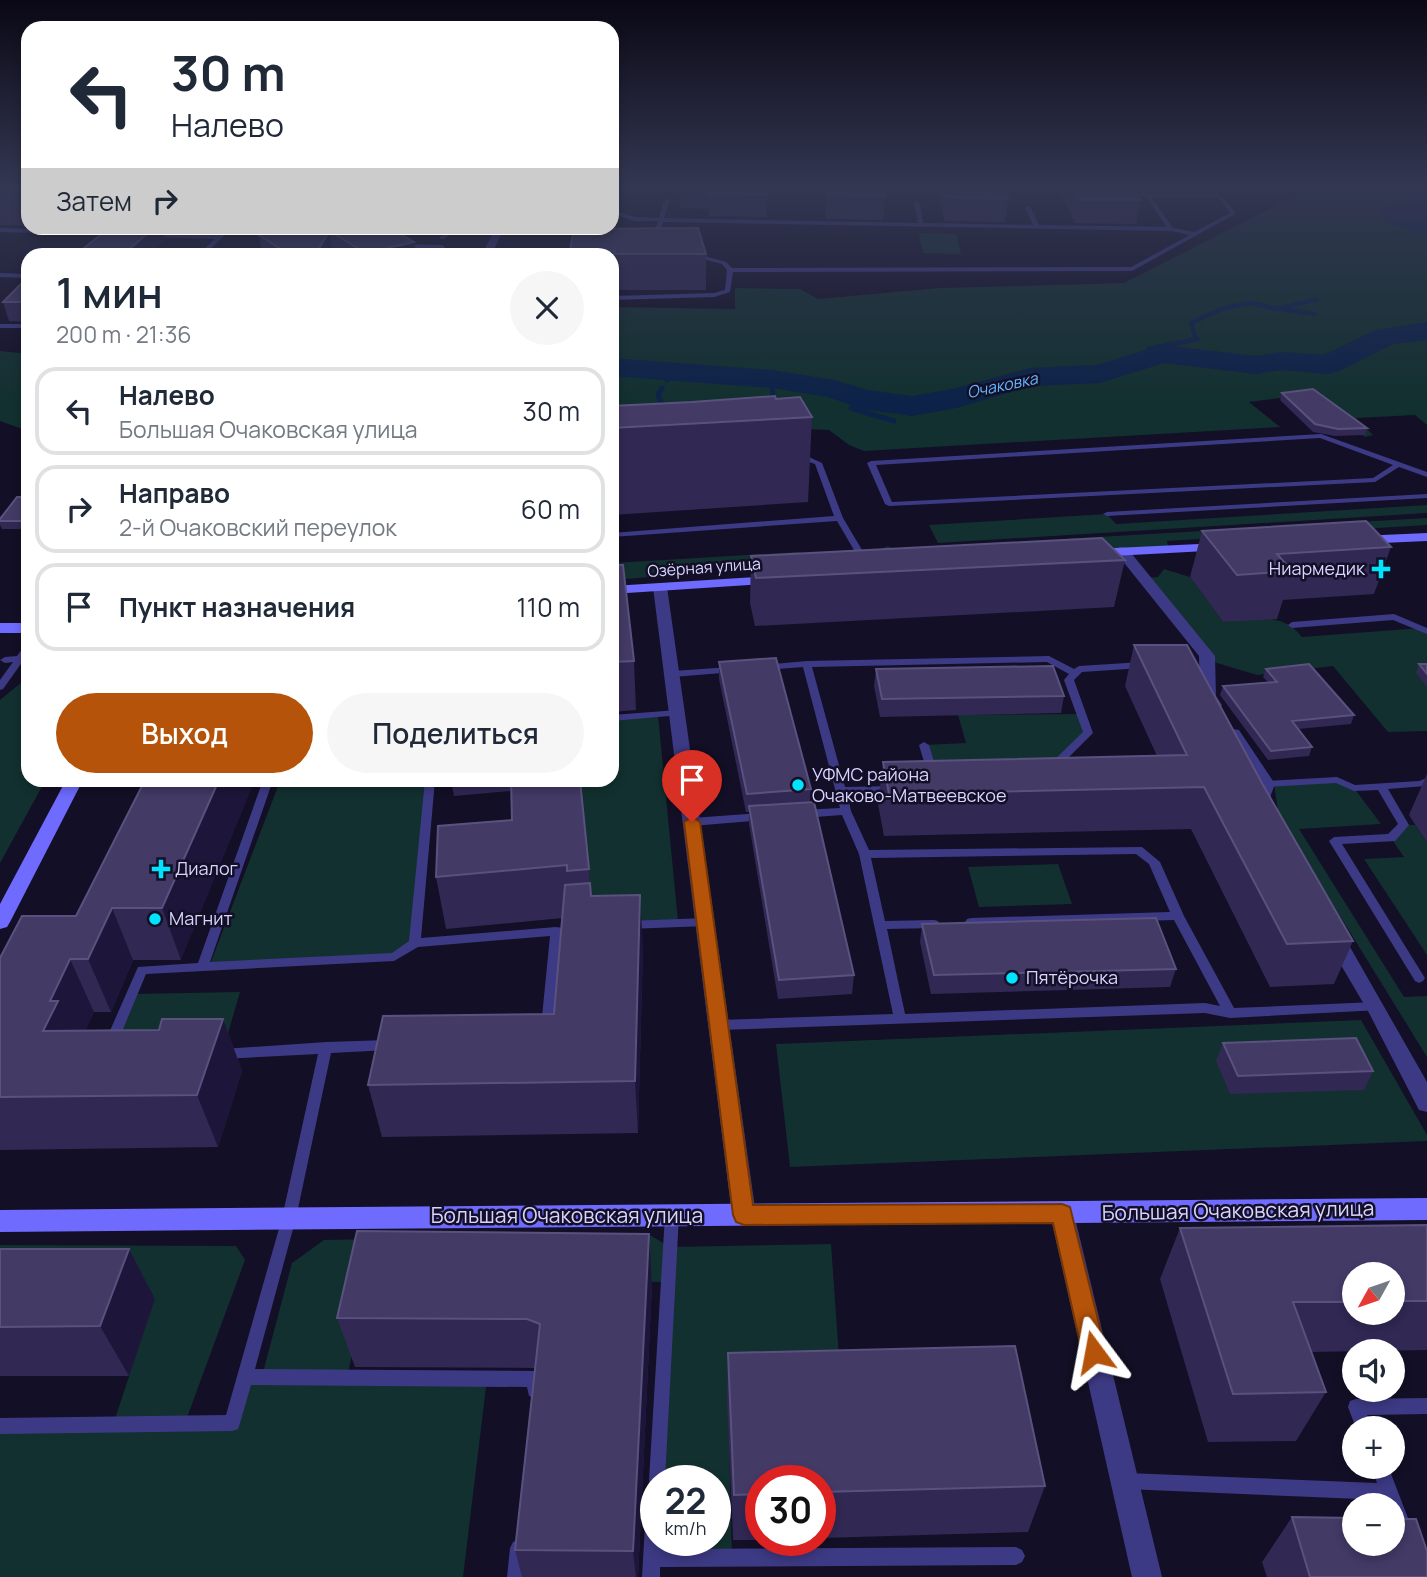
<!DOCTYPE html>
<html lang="ru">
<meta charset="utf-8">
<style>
body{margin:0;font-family:Manrope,sans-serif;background:#f6f6f7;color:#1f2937;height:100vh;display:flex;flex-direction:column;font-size:26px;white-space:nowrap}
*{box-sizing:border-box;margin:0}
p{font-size:23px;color:#747a83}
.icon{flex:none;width:38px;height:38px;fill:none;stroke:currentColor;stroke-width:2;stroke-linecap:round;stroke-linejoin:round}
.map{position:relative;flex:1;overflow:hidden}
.drawer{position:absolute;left:21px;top:248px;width:598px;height:539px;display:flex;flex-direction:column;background:#fff;border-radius:21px;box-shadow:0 4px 10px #0003}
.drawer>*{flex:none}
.top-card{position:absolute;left:21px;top:21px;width:598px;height:214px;border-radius:21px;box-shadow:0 4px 10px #0003;background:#fff;color:#1f2937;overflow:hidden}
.needle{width:46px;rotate:230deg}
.fabs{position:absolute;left:1342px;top:1262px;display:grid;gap:14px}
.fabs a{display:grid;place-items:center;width:63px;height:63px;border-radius:50%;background:#fff;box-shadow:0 4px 10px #0003;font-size:35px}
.speed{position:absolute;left:640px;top:1465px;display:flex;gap:14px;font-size:35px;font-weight:700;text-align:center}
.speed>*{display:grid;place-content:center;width:91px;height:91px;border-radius:50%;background:#fff;box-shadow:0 4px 10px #0003;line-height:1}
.speed small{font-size:18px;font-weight:400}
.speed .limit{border:10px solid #d22;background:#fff;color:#111}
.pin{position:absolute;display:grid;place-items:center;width:60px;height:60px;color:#fff;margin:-72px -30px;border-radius:50% 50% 50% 0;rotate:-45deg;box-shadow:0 0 7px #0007}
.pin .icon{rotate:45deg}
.me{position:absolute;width:77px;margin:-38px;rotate:347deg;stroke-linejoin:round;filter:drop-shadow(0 0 5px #0008)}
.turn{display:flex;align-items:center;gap:24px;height:147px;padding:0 35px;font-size:32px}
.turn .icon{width:91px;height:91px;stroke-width:2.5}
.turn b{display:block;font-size:49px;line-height:60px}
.then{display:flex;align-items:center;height:66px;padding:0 35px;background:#0003;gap:14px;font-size:26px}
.round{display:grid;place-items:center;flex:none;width:74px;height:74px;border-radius:37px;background:#f6f6f7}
.headline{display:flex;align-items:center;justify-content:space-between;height:119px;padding:0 35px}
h1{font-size:42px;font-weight:600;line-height:52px}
.button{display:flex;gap:14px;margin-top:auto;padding:14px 35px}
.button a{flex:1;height:80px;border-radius:42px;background:#b45309;color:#fff;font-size:28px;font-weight:600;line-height:80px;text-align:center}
.button a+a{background:#f6f6f7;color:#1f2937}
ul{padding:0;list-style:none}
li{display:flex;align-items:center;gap:21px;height:88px;margin:0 14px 10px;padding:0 21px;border:4px solid #e0e1e3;border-radius:21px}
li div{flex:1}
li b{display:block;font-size:26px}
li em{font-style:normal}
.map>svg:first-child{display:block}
.green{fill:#12302f}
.water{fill:#0c2248}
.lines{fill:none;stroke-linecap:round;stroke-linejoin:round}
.stream-far1{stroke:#0c2248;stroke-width:4.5}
.stream{stroke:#0c2248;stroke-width:5}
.river{fill:#0c2248;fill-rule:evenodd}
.lane{fill:#3d3a85;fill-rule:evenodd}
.street{fill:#3d3a85;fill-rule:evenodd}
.secondary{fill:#6f6bff;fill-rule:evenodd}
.wall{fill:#312854;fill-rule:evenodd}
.shaded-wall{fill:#1d163a}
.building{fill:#433a66;stroke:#5a527e;stroke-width:2}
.route{fill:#b45309;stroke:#753606;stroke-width:2}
.poi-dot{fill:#00e5ff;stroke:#130f26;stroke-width:2.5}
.labels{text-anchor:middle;stroke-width:5;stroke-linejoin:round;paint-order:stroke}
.far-water-label{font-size:16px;font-style:italic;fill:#62b6ff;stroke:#130f26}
.far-street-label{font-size:16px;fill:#d9d4ff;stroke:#130f26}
.poi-label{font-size:18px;fill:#d9d4ff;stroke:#130f26;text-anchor:start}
.near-street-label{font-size:21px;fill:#d9d4ff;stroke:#130f26}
</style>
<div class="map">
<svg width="1427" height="1577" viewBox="0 0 1427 1577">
<rect width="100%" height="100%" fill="#130f26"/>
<g class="green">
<path d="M1288 185H1427V191L1416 193 1392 224 1427 234V425L1415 415 1356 418 1373 435 1365 437 1312 394 1249 402 1280 427 864 451 849 445 829 430 613 421 612 307 735 309V288L800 289 818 299 940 288 1124 283 1299 194Z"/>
<path d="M919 233 956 234 961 254 923 253Z"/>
<path d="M0 351 28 354V431L0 421Z"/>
<path d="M1427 505V513L938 543 929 525 1107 514 1116 524Z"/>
<path d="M1427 518V525L1167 541 1168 546 1088 551 873 552 888 546 893 549Z"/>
<path d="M799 552 805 562H769L663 569V576L613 580V563Z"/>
<path d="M1164 569 1190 577 1223 622C1253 620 1281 610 1302 637L1421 628 1427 631V731L1388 732 1333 666 1257 675 1207 660 1146 578 1158 577Z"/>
<path d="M28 677V780L45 781 0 863V700Z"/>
<path d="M1081 714 1088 733 1034 786 937 788 924 745 966 743 958 715Z"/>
<path d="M658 715 678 921 593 928 579 781 612 780 613 718Z"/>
<path d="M1337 780 1354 788 1381 824 1299 829 1404 997 1427 996V1057L1279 817 1274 784Z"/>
<path d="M280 781H428L415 943 394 957 209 967Z"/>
<path d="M1404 825H1415L1427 843V955L1364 859 1404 857 1391 838Z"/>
<path d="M1058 864 1072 904 979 907 968 867Z"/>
<path d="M240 992 222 1054 104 1057 131 994Z"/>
<path d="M1361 1020 1427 1135V1141L790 1167 776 1044Z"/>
<path d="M648 1234 670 1247 831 1244 842 1399 728 1402 732 1558H653L656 1491V1540H716V1480H657L667 1282 369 1279 347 1377 487 1379 463 1577H0V1426L113 1425 154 1300H0V1245L236 1246 245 1260 185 1423H232L245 1377 262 1376 292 1263 324 1240Z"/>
</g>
<path class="water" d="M1427 191V234C1410 230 1385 227 1377 210L1395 199Z"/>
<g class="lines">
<g class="stream-far1">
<path d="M1282 309 1314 314"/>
<path d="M1196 340 1191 323 1224 308 1252 303 1277 309 1317 299"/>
</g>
<g class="stream">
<path d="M1145 359 1149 349 1197 339"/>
<path d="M612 375 620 369"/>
<path d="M772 379 773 404"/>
<path d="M667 380 672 371"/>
<path d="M662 388 658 395 666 413"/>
<path d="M851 408 894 421"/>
</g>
<path class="river" d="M1427 322V340L1393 344 1339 371 1328 374 1282 370 1256 374 1164 363 1100 383 1032 386 956 408 912 416 863 409 828 397 772 388 612 376V358L772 370 834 380 868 390 912 396 952 389 1030 368 1097 365 1162 345 1256 356 1282 352 1323 355 1376 330Z"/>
<g class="lane">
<path d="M631 185 693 186 695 187 693 188 631 187 615 190 613 189Z"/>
<path d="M1208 185H1212L1235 212V214L1132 271 733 272 730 292 714 297 612 300V296L714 293 725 290 727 270 722 264 691 256V254L693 253 726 262 732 268 1131 267 1190 235 1171 231 663 222 657 241 654 243 651 241 658 221H634L612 213V210L635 217 659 218 664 200 667 198 670 200 664 218 918 223 914 203 917 201 920 203 923 223 1033 225 1025 208 1028 206 1031 208 1039 225 1167 227 1146 197 1125 196 1123 194H1215ZM1151 197H1218L1230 213 1194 232 1173 228Z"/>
<path d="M0 228 114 231 117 233 114 235 0 232Z"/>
<path d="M226 228H232L203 256H197L215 239 151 237 148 235 151 233 218 235Z"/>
<path d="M269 228H274L281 235 291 237 288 239 277 237Z"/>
<path d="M451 228H457L444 239H440V237Z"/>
<path d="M402 244 442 245 445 247 440 256H435L438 249 400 247Z"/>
<path d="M490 249 537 254 539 256H517L488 252V250Z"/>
<path d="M0 273 28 274V278L0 277Z"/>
<rect x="0" y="324" width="28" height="4"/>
<path d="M1321 434 1427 472V477L1399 467 1375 482 889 506 885 504 867 463 871 461ZM1320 438 1393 465 1373 478 892 502 876 465Z"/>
<path d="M794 453H800L822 463 843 518 868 560 867 562H861L837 521 612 537V533L834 516 815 464 794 457Z"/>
<path d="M1427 494V498L1107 516 1103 514 1107 512Z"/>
<path d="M1394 614 1427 628V634L1393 620 1292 628 1288 625 1292 622Z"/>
<path d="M28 644V654L3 689 0 690V680L13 662 5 663 0 660 5 657 17 656 25 645Z"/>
<path d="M1049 656 1074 669 1079 666 1142 662 1147 665 1142 668 1082 672 1074 680 1093 733 1057 769H1049L1048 767 1049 765 1083 732 1064 680 1069 674 1047 662 812 667 845 787 894 786 899 789 894 792 847 793 851 811 869 850 1142 847 1160 862 1184 916 1234 1008 1376 1002 1380 1004 1382 1007 1380 1010 1230 1018 1205 1013 719 1030 715 1028 713 1025 715 1022 719 1020 893 1014 859 854 842 815 802 818 797 814 802 810 840 808 803 667 765 670 760 667 762 665 807 661ZM1136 854 1149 864 1170 912 971 918 967 919 965 922 967 925 971 926 1174 920 1220 1006 1205 1003 905 1014 887 929 934 928 938 927 940 924 938 921 934 920 885 921 871 858Z"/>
<path d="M731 667 736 670 734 672 673 677 668 674 673 671Z"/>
<path d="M678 710 683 713 681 715 612 721V715Z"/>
<path d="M924 742 929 745 938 775 937 777 933 778 928 775 919 745Z"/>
<path d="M1337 777 1355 785 1419 781 1427 778V785L1425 786 1388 789 1409 825 1395 841 1342 844 1423 975 1425 978 1423 981 1419 983 1415 981 1329 841 1334 837 1388 834 1398 824 1378 790 1354 791 1336 783 1266 787 1261 784 1266 781Z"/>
<path d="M263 780H273L210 962 392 953 409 941 425 780H435L421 938 556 927 564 928 566 931 562 935 553 1027 551 1031 547 1032 543 1031 541 1027 550 936 418 947 394 961 146 974 116 1046 111 1047 106 1046 105 1042 138 967 198 963Z"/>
<path d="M761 813 766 817 765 820 692 826 687 822 692 818Z"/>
<path d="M706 918 710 919 712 922 710 925 706 926 628 929 624 928 622 925 624 922 628 921Z"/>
<path d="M388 1040 393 1041 394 1045 393 1049 388 1050 331 1053 296 1218 255 1369 536 1371 542 1373 544 1379 541 1396 535 1398 529 1396 527 1387 251 1385 240 1423 238 1429 232 1431 0 1434V1418L226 1415 282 1218 318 1054 223 1059 218 1058 217 1054 218 1050 223 1049 326 1042Z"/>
<path d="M672 1209 677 1210 679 1215 665 1480H656V1540H662L661 1549 1016 1547 1022 1550 1025 1556 1022 1562 1016 1565 660 1567V1577H642L647 1491 650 1485 649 1480 665 1215 667 1210Z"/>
<path d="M1427 1398V1414L1367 1415 1372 1428H1356L1348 1407 1350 1401 1356 1399Z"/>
<path d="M1371 1466H1388L1413 1531 1410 1537 1404 1540 1398 1537 1393 1525V1505H1385L1384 1500 1126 1489 1120 1487 1118 1481 1120 1475 1126 1473 1377 1483Z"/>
<path d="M519 1539 525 1542 528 1548 525 1577H507L510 1548 513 1542Z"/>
</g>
<g class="street">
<path d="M496 228H504L491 256H481Z"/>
<path d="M1122 547 1127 548 1215 656 1216 696 1222 705 1220 708H1208L1200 696 1199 656 1117 554V548Z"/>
<path d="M660 583 667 587 756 1215 753 1223 744 1226 735 1223 732 1215 653 587Z"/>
<path d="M1233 729 1239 730 1275 784 1264 813H1252L1247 807 1257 784 1225 734Z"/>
<path d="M1335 931 1342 933 1427 1082V1112L1419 1110 1368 1011 1325 938 1328 933Z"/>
<path d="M1062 1203 1071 1206 1074 1214 1162 1577H1132L1050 1214 1053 1206Z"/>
</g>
<g class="secondary">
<path d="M1427 533V541L1360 544 1353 540 1360 536Z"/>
<path d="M1220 543 1227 547 1225 550 1094 557 1087 553 1094 549Z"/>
<path d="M773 576 778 577V583L612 594V586Z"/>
<rect x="0" y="623" width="28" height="10"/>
<path d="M66 780H83L10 922 7 927 0 929V904Z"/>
<path d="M1427 1198V1220L0 1232V1210Z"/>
</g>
</g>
<g class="wall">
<path d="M0 185H28V226L0 225Z"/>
<path d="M680 185H768L766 217 709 216V209L680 208Z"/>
<path d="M824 185H1003L1008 199 1005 222 945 221 938 196 885 195 883 220 826 219Z"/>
<path d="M1060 185H1131L1141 200 1136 224 1075 223 1059 190Z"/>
<path d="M109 228H178L174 231H163L165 239 147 256H74Z"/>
<path d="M285 228H383L384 233 414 242 416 256H343L332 249 329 256H266L262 253 259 235 287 229Z"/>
<path d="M574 229 706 254V290H616V287H612V256H571L570 250Z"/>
<path d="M28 277V345L22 326 26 322 9 321 3 302Z"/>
<path d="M1282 393 1367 428 1365 435 1335 436 1313 432 1280 400Z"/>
<path d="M776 399 812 417 808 502 612 515V406Z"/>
<path d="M28 497V529H2L0 525V519Z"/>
<path d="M1202 531 1391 547 1374 594 1283 600 1277 619 1223 622 1190 577Z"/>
<path d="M751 556 1125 560 1114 607 755 626 750 603Z"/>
<path d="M612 565 634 661 636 710 612 712Z"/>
<path d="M1134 645 1263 785 1353 941 1334 984 1270 987 1191 829 884 836 878 804 883 762 1157 756 1125 686Z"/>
<path d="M719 662 811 789 810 802 854 975 852 994 778 999 749 824V812H746L719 679Z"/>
<path d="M1419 664H1427V687L1416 673Z"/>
<path d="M876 669 1064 696 1061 713 880 717 874 686Z"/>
<path d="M1266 669 1354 715 1351 724 1298 729 1312 747 1309 756 1268 760 1220 695 1223 686 1268 682 1263 677Z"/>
<path d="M1427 774V843L1409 815Z"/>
<path d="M145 780 181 960H133L111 1012H94L85 1031 159 1030 223 1019 242 1071 218 1147 0 1150V958L76 916Z"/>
<path d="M451 780H580L591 896 643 948 638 1133 382 1137 368 1085 554 1014 563 918 446 929 436 877 512 820 511 791 454 796Z"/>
<path d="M922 924 1176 969 1170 987 931 994 920 942Z"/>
<path d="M1223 1043 1373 1071 1364 1090 1230 1094 1216 1061Z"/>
<path d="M1427 1225V1350L1311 1352 1326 1392 1296 1441 1208 1442 1160 1279 1180 1228ZM1354 1274H1393V1312H1354Z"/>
<path d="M0 1249 155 1299 129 1376H0Z"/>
<path d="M652 1285 638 1577H522L515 1550 536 1368 355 1367 337 1318Z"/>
<path d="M728 1353 1045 1486 1028 1532 821 1538V1480H761V1540H733L727 1402Z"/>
<path d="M1292 1517 1427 1577H1267L1262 1562Z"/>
</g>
<g class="shaded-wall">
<path d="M154 228H162L165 239 147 256H121Z"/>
<path d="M329 231 332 249 329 256H315Z"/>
<path d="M414 242 416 256H366V253Z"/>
<path d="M219 780H255L181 960 162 908Z"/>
<path d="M640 895 643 948 638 1133 635 1081Z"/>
<path d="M112 908 133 960 111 1012 88 959Z"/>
<path d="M70 959 94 1012 79 1045 43 1031 50 1001Z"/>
<path d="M223 1019 242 1071 218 1147 197 1095Z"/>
<path d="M649 1234 652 1285 638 1577H636L633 1551Z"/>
<path d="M129 1249 155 1299 129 1376 100 1326Z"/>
</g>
<g class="building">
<rect x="0" y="185" width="28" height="6"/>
<path d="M680 185H768L767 195 709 194 710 186H680Z"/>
<path d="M826 185H883L885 196 827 195Z"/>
<path d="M944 185H1003L1008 199 947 197Z"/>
<path d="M1071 185H1131L1141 200H1079Z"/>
<path d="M109 228H154L121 256H74Z"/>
<path d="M295 228H348L346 231 399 233 414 242 366 253 329 231 315 256H291L259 235Z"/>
<path d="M698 228 706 254H614L615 251 570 250 574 229Z"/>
<path d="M28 277V302H3Z"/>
<path d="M28 320V326H22Z"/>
<path d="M1313 389 1367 428 1338 429 1315 424 1282 393Z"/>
<path d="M775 396 776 399 800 397 812 417 612 428V406L692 402Z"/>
<path d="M17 497H28V521H0V519Z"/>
<path d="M1366 521 1391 547 1277 554 1292 571 1237 575 1202 531Z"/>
<path d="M1102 538 1125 560 756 578 751 556Z"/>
<path d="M612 565H623L634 661 612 662Z"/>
<path d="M1134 645H1187L1263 785 1353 941 1287 944 1204 787 889 794 883 762 1187 755Z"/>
<path d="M776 658 811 789 747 794 719 662Z"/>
<path d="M1309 664 1354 715 1292 721 1312 747 1271 751 1223 686 1277 682 1266 669Z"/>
<path d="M1419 664H1427V674Z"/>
<path d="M1053 666 1064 696 882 699 876 669Z"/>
<path d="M145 780H219L162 908H112L88 959H70L50 1001H58L43 1031 159 1030 162 1019H223L197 1095 0 1097V958L22 916H76Z"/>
<path d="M511 780H580L589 869 567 871V865L436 877 438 826 512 820Z"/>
<path d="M814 802 854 975 779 980 749 806Z"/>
<path d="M590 883 591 896 640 895 635 1081 368 1085 383 1016 554 1014 565 885Z"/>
<path d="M1156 918 1176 969 934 975 922 924Z"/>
<path d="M1356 1038 1373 1071 1238 1076 1223 1043Z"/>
<path d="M1427 1225V1301H1393V1274H1354V1302H1293L1326 1392 1233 1394 1180 1228Z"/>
<path d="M357 1231 649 1234 633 1551 515 1550 540 1324 527 1319 337 1318Z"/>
<path d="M0 1249H129L100 1326 0 1327Z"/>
<path d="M1015 1346 1045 1486 821 1492V1480H761V1494L734 1495 728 1353Z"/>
<path d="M1292 1517 1354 1518V1544H1393V1519H1416L1427 1551V1577H1310Z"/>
</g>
<linearGradient id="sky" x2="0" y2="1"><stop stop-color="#0a0815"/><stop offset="0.46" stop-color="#333752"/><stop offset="1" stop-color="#333752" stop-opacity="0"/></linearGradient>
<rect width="1427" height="405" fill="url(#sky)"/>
<path class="route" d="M692 817 700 822 753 1205 1062 1204 1070 1207 1106 1352 1103 1360 1094 1363 1086 1360 1082 1352 1053 1223 744 1225 736 1222 733 1215 684 822Z"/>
<g class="poi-dot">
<path d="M1377.5 558.5h7v7h7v7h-7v7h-7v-7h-7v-7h7z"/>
<circle cx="798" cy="785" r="7"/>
<path d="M157.5 858.5h7v7h7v7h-7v7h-7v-7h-7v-7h7z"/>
<circle cx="155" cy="919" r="7"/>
<circle cx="1012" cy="978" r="7"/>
</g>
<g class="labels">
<g class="far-water-label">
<text transform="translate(1002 385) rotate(-12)" y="6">Очаковка</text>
</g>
<g class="far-street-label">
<text transform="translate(704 567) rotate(-4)" y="6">Озёрная улица</text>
</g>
<g class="poi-label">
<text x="1365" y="575" text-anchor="end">Ниармедик</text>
<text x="812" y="781">УФМС района<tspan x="812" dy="21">Очаково-Матвеевское</tspan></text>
<text x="175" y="875">Диалог</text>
<text x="169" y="925">Магнит</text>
<text x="1026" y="984">Пятёрочка</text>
</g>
<g class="near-street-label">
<text transform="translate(1238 1211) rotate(-1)" y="7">Большая Очаковская улица</text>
<text x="567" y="1223">Большая Очаковская улица</text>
</g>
</g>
</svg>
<div class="fabs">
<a><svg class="needle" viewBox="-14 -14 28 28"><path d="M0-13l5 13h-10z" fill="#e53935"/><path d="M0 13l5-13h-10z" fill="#747a83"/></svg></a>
<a><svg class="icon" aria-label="sound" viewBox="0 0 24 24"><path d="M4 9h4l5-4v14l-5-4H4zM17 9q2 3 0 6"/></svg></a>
<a>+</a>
<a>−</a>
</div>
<div class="speed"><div>22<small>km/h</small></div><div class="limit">30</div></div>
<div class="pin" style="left:692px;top:822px;background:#d93025"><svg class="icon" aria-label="arrive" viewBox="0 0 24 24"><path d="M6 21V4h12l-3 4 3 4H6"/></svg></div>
<svg class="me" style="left:1094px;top:1352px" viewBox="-20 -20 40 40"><path d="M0-17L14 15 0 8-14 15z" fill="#b45309" stroke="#fff" stroke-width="4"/></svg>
<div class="top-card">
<div class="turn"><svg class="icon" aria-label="left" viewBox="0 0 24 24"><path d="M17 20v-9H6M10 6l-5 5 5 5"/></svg><div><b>30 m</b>Налево</div></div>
<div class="then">Затем<svg class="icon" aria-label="right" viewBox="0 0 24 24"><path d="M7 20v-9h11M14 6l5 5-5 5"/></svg></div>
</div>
<section class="drawer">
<div class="headline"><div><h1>1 мин</h1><p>200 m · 21:36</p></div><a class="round"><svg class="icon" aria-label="close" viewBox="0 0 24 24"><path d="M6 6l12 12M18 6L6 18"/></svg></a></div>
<ul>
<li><svg class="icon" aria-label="left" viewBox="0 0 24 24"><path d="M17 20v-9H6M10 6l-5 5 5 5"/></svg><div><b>Налево</b><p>Большая Очаковская улица</p></div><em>30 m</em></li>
<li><svg class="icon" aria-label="right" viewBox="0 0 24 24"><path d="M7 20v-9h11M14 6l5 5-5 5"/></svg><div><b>Направо</b><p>2-й Очаковский переулок</p></div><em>60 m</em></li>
<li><svg class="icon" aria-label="arrive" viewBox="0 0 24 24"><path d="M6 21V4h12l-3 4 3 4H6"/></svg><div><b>Пункт назначения</b></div><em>110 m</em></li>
</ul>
<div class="button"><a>Выход</a><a>Поделиться</a></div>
</section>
</div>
